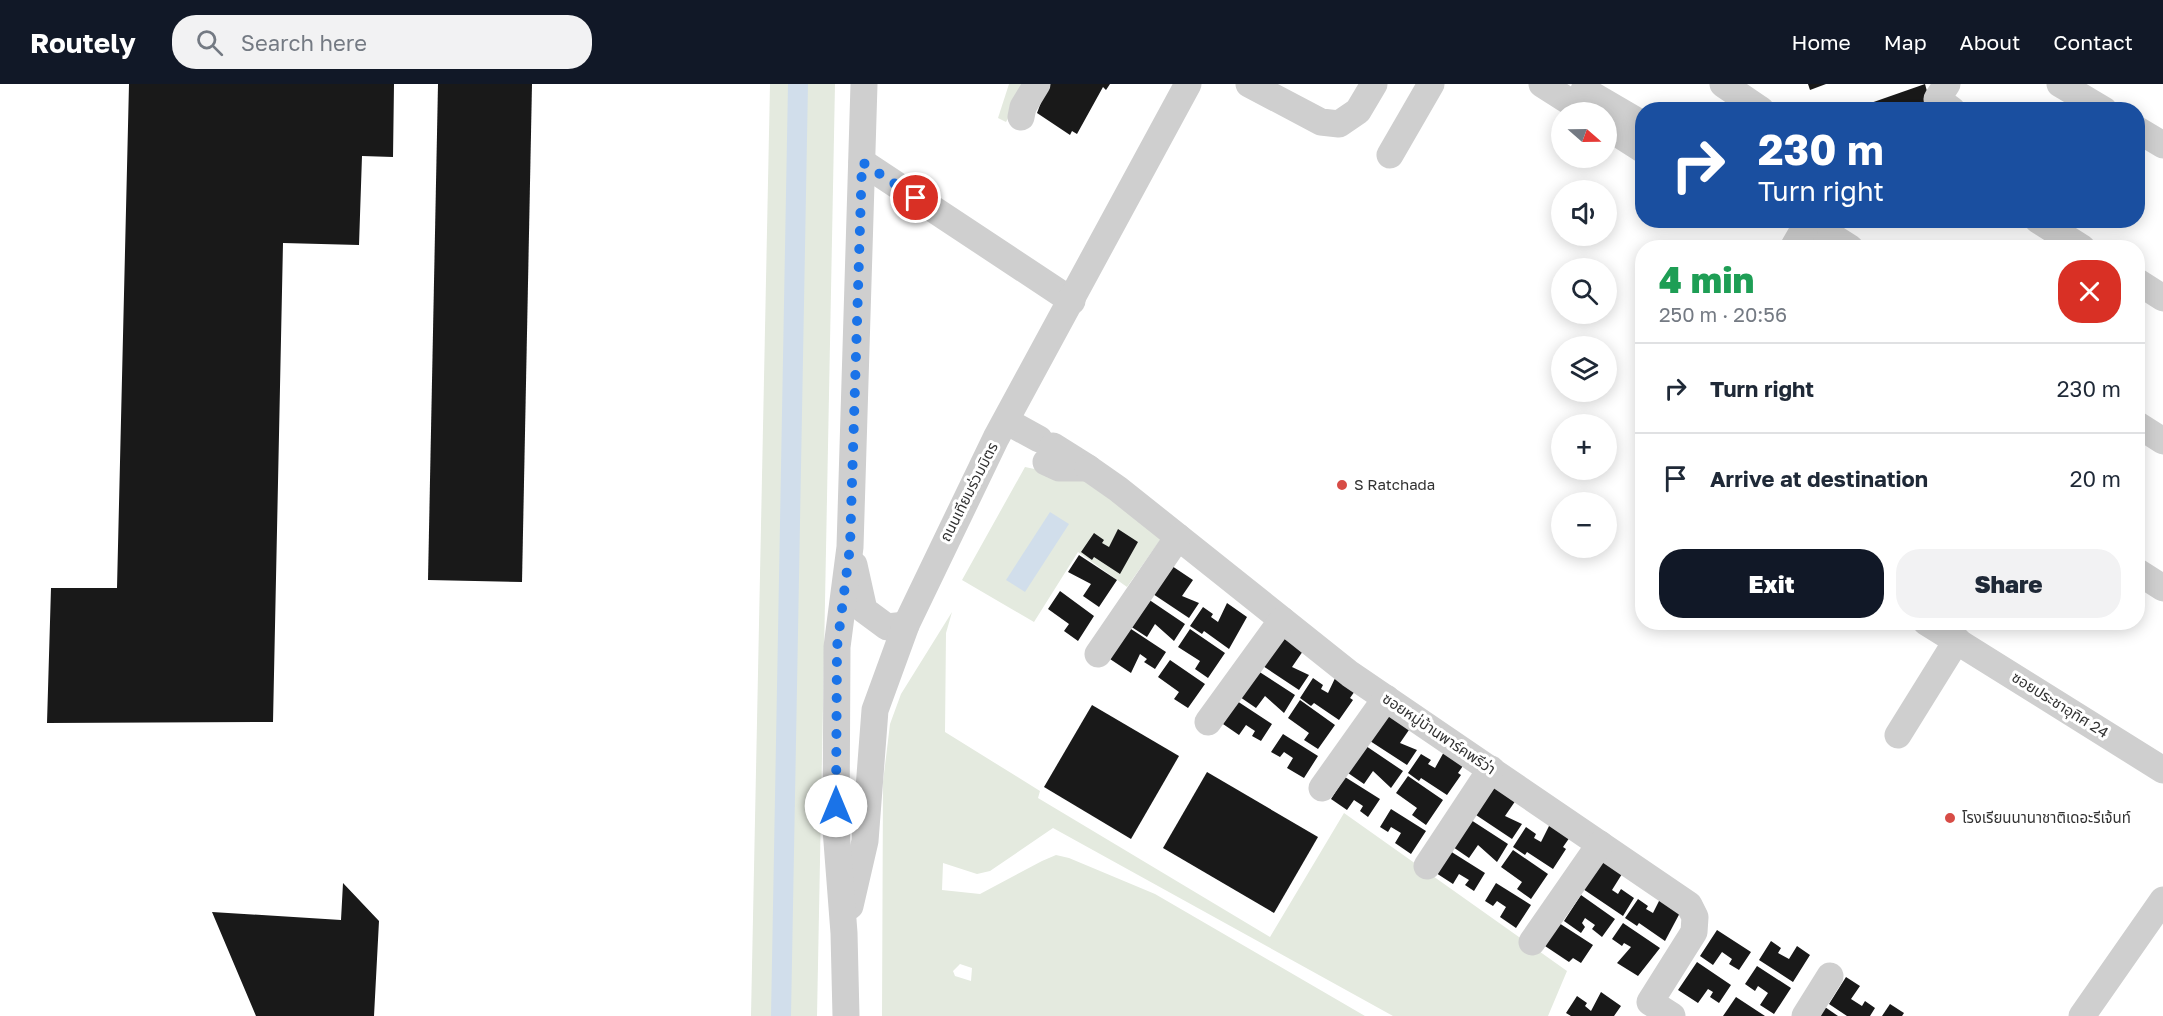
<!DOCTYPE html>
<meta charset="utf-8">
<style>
body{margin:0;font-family:"Golos Text","Noto Sans Thai",sans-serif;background:#f2f2f3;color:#1f2937;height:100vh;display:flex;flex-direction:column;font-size:22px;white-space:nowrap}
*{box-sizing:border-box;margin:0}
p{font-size:20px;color:#747a83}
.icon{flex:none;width:33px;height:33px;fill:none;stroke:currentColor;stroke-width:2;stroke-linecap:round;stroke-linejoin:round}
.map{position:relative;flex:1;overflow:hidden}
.drawer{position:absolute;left:1635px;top:156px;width:510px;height:390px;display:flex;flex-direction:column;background:#fff;border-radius:24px;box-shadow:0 3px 15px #0003}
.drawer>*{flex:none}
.top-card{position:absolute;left:1635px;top:18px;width:510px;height:126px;border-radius:24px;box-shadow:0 3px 15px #0003;background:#1a4fa0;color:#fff;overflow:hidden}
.needle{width:39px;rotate:110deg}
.controls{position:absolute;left:1551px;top:18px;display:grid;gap:12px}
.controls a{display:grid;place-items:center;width:66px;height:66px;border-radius:50%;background:#fff;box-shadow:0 3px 15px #0003;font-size:30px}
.pin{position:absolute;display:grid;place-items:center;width:51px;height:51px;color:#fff;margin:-26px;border:3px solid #fff;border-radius:50%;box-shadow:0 2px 6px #0007}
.me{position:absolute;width:66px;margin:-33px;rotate:0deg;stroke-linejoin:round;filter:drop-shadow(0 0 4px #0008)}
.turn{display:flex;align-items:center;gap:21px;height:126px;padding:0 24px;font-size:27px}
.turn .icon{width:78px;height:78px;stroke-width:2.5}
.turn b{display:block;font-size:42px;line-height:51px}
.round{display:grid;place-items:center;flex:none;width:63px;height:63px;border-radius:24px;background:#f2f2f3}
.headline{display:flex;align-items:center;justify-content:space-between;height:102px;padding:0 24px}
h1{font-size:36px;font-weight:800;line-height:45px;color:#1e9e55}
.primary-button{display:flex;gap:12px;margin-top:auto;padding:12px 24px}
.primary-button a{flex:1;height:69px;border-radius:24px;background:#111827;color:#fff;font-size:24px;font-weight:800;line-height:69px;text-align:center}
.primary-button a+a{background:#f2f2f3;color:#1f2937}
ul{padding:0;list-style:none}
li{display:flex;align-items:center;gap:18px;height:90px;padding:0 24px;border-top:2px solid #e0e1e3}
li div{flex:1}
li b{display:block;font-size:22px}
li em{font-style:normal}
header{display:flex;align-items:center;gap:36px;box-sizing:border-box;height:84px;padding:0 30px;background:#111827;color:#fff}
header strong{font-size:28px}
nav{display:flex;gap:33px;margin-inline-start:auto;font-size:21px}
.search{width:420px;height:54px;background:#f2f2f3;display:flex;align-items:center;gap:15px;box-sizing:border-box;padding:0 21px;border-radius:24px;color:#747a83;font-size:22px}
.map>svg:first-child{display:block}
.green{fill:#e4eadf;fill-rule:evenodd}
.water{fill:#d1deeb}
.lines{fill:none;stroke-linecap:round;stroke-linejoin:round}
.canal{stroke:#d1deeb;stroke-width:20}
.building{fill:#191919}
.minor{stroke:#cfcfcf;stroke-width:27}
.route{stroke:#1a73e8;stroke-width:10;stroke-dasharray:0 18}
.poi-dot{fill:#d74c46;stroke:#fff;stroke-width:2}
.labels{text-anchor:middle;stroke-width:6;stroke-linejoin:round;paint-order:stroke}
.poi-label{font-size:15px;fill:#323232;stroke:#fff;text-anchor:start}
.street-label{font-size:15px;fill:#323232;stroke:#fff}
</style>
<header>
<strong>Routely</strong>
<div class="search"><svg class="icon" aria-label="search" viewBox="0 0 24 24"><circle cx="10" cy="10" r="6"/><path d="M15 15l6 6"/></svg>Search here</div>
<nav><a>Home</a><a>Map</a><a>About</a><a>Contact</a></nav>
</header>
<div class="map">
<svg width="2163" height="932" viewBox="0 0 2163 932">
<rect width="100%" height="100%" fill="#fff"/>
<g class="green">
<path d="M770 0H835L817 932H751Z"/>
<path d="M1009 0H1028L1006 38 998 34Z"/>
<path d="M1025 383 1086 396 1165 449 1127 503 1078 468 1034 538 962 496Z"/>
<path d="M952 528 946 549 945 648 1040 707 1038 714 1270 853 1344 729 1567 887 1548 932H1393L1053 744 990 787 977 790 943 779 942 806 980 810 1042 777 1056 771 1069 774 1155 810 1365 932H882L883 698 890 640 901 610ZM960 880 972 884 971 897 955 892 953 887Z"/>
</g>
<path class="water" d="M1050 428 1069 440 1025 508 1006 496Z"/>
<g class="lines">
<path class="canal" d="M781 932 798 0"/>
</g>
<g class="building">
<path d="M129 0H394L393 73 362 72 359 161 283 159 273 638 47 639 51 504H117Z"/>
<path d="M438 0H532L522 498 428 496Z"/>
<path d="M1048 0H1110L1106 6 1103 3 1077 50 1072 47 1070 51 1037 29Z"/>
<path d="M1808 0H1826L1810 6Z"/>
<path d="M1925 0 1932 26H1866L1865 21Z"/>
<path d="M1118 445 1138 458 1120 490 1094 473 1092 476 1081 468 1094 449 1104 456 1102 459 1109 463Z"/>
<path d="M1079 471 1117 496 1099 523 1083 512 1091 500 1068 488Z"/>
<path d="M1172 482 1193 496 1182 512 1199 519 1189 534 1153 510Z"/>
<path d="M1060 507 1094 532 1078 557 1064 547 1069 540 1048 525Z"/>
<path d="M1148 515 1185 540 1174 557 1155 540 1147 553 1130 542Z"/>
<path d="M1227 519 1247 533 1229 565 1204 547 1202 550 1190 542 1203 523 1213 530 1211 533 1218 538Z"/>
<path d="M1128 543 1166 568 1155 585 1144 578 1147 575 1140 570 1131 589 1110 575Z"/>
<path d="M1190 545 1225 569 1208 594 1195 585 1200 577 1178 563Z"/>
<path d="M1282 553 1303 567 1292 583 1309 591 1299 606 1263 582Z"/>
<path d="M1170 576 1205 600 1188 624 1174 615 1179 608 1158 593Z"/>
<path d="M1258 587 1295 611 1284 629 1265 612 1256 624 1240 613Z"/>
<path d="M1337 590 1357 604 1350 614 1353 616 1339 636 1314 619 1311 622 1300 614 1313 594 1323 601 1321 605 1328 609Z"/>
<path d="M1300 616 1335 641 1318 665 1304 656 1309 649 1288 634Z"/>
<path d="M1237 617 1272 640 1261 657 1252 652 1255 647 1246 641 1239 651 1223 640Z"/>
<path d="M1092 621 1179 672 1131 755 1044 703Z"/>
<path d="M1390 628 1411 643 1400 659 1417 666 1407 681 1370 657Z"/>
<path d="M1283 650 1318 672 1304 694 1287 684 1293 674 1284 668 1280 673 1271 668Z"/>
<path d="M1366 662 1403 687 1391 704 1373 687 1364 700 1348 689Z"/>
<path d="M1445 666 1465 679 1458 689 1461 691 1447 711 1421 694 1419 697 1408 689 1421 670 1431 676 1428 680 1435 684Z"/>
<path d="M1207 688 1318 753 1274 829 1163 764Z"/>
<path d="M1408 692 1443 716 1426 741 1412 731 1417 724 1396 709Z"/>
<path d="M1345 693 1380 715 1368 733 1360 727 1363 722 1354 716 1347 726 1331 715Z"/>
<path d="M1495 702 1516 716 1505 732 1522 740 1512 755 1476 731Z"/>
<path d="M1391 725 1426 747 1411 770 1395 759 1401 749 1391 743 1388 748 1380 743Z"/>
<path d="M1471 736 1508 760 1497 778 1478 761 1469 774 1453 763Z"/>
<path d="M1550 740 1570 753 1563 763 1566 765 1553 785 1527 768 1525 771 1513 763 1526 743 1536 750 1534 754 1541 758Z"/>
<path d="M1513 766 1548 790 1531 815 1517 805 1522 798 1501 783Z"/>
<path d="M1450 767 1485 789 1474 807 1465 801 1469 796 1459 790 1453 800 1436 789Z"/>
<path d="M1603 776 1622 790 1612 806 1618 810 1621 805 1634 814 1623 832 1583 805Z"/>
<path d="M343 799 379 837 374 932H256L212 828 341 836Z"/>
<path d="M1496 799 1531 821 1516 844 1500 833 1506 823 1497 817 1493 822 1485 817Z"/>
<path d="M1581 811 1615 835 1602 853 1592 845 1595 841 1585 834 1582 839 1585 843 1581 849 1564 837Z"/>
<path d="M1662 811 1682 825 1665 857 1639 839 1637 842 1625 834 1638 815 1648 822 1646 825 1653 829Z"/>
<path d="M1559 839 1593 861 1581 879 1573 874 1569 878 1545 862Z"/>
<path d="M1623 839 1660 864 1638 892 1617 879 1631 863 1624 859 1622 862 1612 855Z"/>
<path d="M1717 846 1751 868 1739 886 1729 880 1732 875 1722 868 1713 881 1700 872Z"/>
<path d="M1771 857 1781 864 1778 869 1789 875 1797 862 1810 871 1793 898 1759 876Z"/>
<path d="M1697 878 1731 901 1719 919 1710 913 1713 908 1708 905 1698 919 1678 906Z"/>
<path d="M1757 882 1791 904 1774 930 1760 921 1768 909 1758 902 1755 907 1745 900Z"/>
<path d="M1846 893 1860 902 1851 915 1862 922 1865 917 1875 924 1870 932H1847L1829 920Z"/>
<path d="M1601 908 1621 922 1614 932H1571L1566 929 1577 912 1587 919 1585 922 1591 927Z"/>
<path d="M1736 913 1765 932H1723Z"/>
<path d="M1890 920 1904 929 1902 932H1882Z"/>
<path d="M1825 923 1838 932H1819Z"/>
</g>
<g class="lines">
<g class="minor">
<path d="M1249 0 1321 38 1339 40 1358 27 1374 0"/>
<path d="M1542 0 1586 28"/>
<path d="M1723 0 1761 26"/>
<path d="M1947 0 1937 15 1952 26"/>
<path d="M2060 0 2104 26"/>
<path d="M1584 6 1642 40"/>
<path d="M1021 33 1023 23 1037 0"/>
<path d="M1606 42 1642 65"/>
<path d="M2138 46 2163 61"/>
<path d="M1390 71 1431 0"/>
<path d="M862 78 1072 217"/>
<path d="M1806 136 1850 164"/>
<path d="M2038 136 2082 164"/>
<path d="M1793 164 1808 138"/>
<path d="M2138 198 2163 214"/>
<path d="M1006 337 1039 355"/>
<path d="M2138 341 2163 357"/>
<path d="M1046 378 1059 384H1088L1053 362"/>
<path d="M1088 384 1118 405 1350 590 1689 821 1695 833 1694 848 1650 918 1672 932"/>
<path d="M854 481 864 526 887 543 906 541"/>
<path d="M2138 488 2163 504"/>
<path d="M1926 538 2163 686"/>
<path d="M1098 570 1178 453"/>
<path d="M1208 638 1282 536"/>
<path d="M1898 651 1957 556"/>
<path d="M1322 704 1386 614"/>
<path d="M1427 782 1491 685"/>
<path d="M850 822 865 757 875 626 906 541 996 354 1188 0"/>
<path d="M1532 858 1600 760"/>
<path d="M846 932 844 849 836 745 837 563 850 463 864 0"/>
<path d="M1805 932 1830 892"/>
<path d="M2082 932 2163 816"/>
</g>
</g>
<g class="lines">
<path class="route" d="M836 722 837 563 850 463 862 78 916 114"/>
</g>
<g class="poi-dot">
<circle cx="1342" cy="401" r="6"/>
<circle cx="1950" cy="734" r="6"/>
</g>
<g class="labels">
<g class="poi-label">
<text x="1354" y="406">S Ratchada</text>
<text x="1962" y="739">โรงเรียนนานาชาติเดอะรีเจ้นท์</text>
</g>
<g class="street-label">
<text transform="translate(969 408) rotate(-63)" y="5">ถนนเทียมร่วมมิตร</text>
<text transform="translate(2060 621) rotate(32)" y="5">ซอยประชาอุทิศ 24</text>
<text transform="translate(1439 650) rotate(34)" y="5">ซอยหมู่บ้านพาร์คพรีว่า</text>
</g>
</g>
</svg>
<div class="controls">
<a><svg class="needle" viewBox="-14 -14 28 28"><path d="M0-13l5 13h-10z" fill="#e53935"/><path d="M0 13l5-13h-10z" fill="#747a83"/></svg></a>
<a><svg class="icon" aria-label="sound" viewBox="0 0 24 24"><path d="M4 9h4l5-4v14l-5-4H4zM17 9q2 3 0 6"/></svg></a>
<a><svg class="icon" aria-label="search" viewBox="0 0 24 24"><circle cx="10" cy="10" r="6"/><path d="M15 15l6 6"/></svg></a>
<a><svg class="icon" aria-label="layers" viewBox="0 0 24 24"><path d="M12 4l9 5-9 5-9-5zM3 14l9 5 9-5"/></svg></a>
<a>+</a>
<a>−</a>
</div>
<div class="pin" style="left:916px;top:114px;background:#d93025"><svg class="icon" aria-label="arrive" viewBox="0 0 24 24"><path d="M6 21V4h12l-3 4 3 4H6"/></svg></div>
<svg class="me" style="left:836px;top:722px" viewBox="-20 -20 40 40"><circle r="19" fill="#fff"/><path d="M0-13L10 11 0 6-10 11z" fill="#1a73e8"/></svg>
<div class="top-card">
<div class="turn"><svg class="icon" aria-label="right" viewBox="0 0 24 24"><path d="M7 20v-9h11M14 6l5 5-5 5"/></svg><div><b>230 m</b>Turn right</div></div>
</div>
<section class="drawer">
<div class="headline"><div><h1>4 min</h1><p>250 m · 20:56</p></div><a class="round" style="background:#d93025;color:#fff"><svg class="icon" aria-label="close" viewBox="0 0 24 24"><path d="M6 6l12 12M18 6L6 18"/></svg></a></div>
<ul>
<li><svg class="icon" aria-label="right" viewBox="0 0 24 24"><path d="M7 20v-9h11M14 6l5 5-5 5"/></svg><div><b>Turn right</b></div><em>230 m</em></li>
<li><svg class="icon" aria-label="arrive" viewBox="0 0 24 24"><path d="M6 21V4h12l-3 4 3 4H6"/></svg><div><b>Arrive at destination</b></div><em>20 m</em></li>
</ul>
<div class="primary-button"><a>Exit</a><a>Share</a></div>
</section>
</div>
